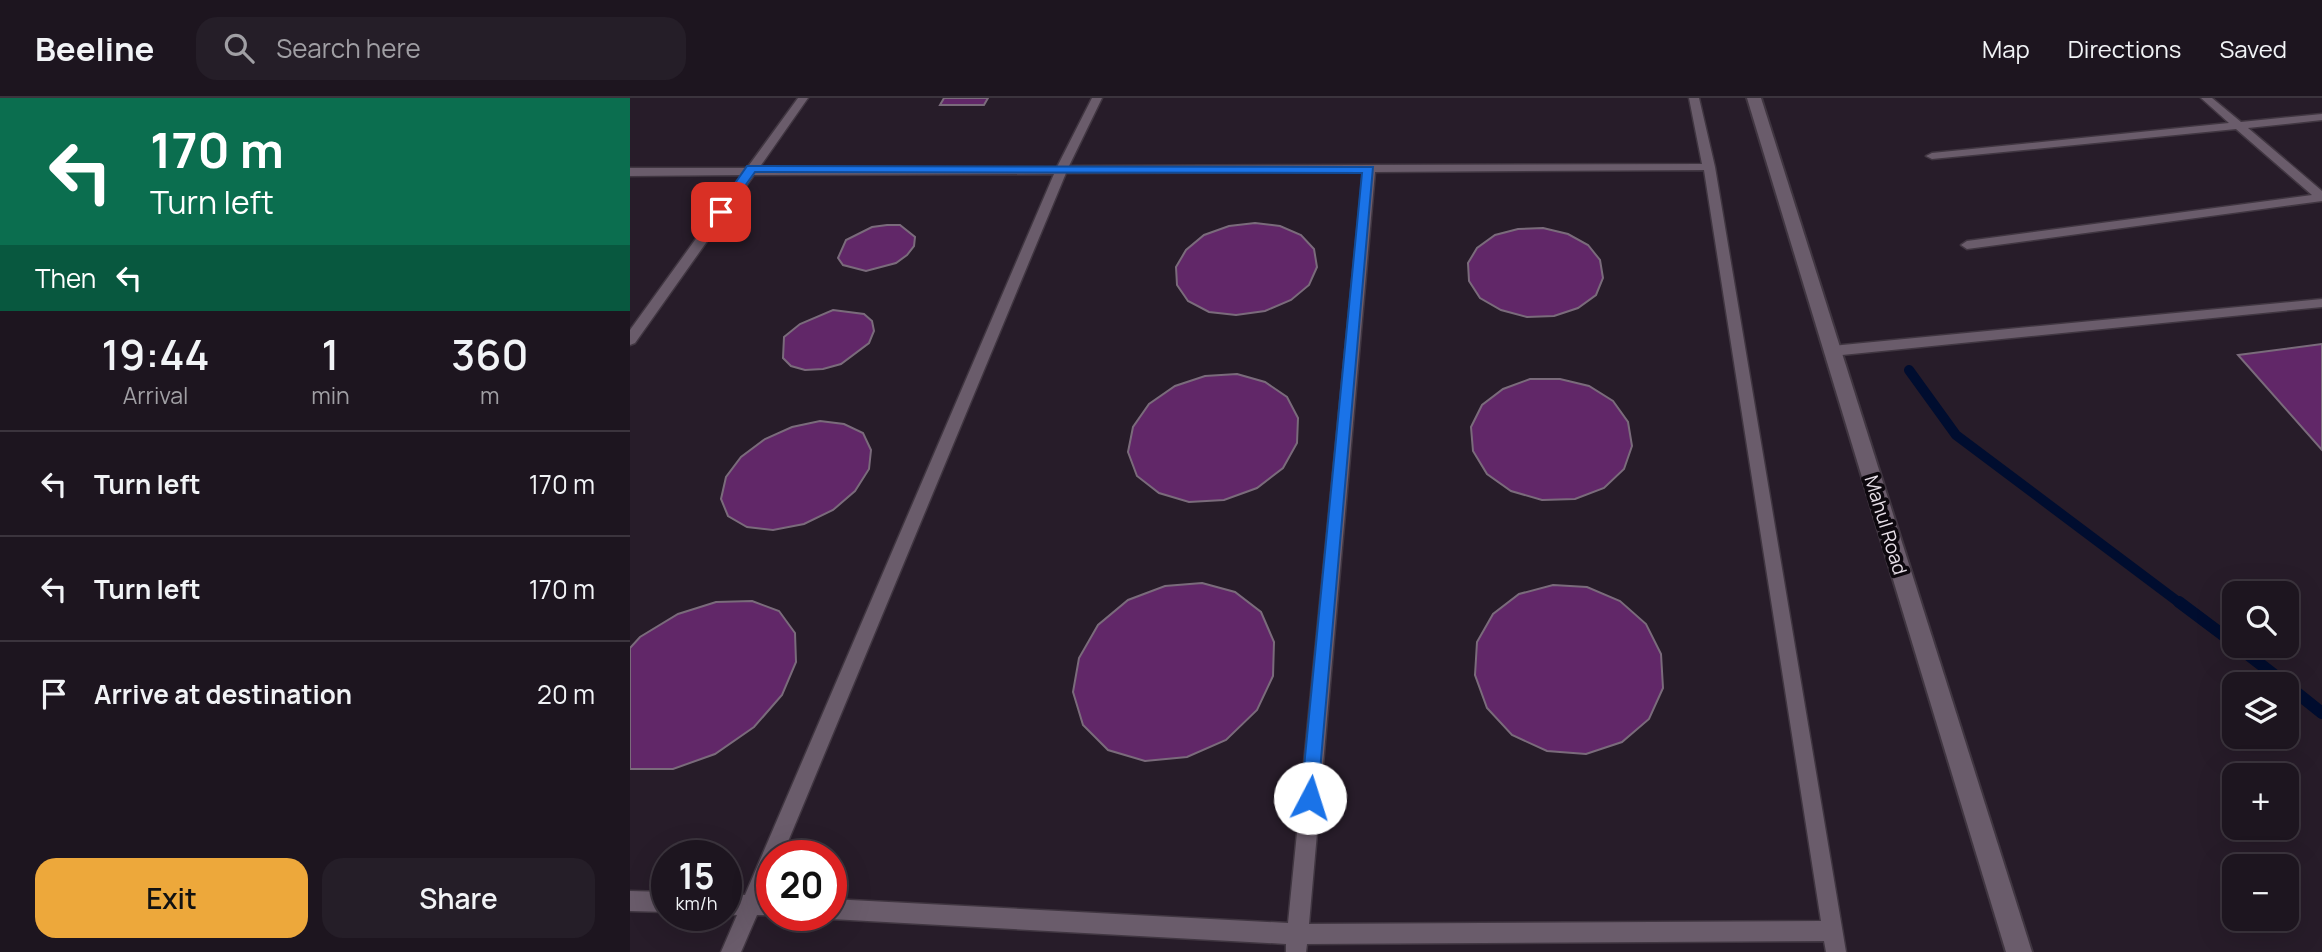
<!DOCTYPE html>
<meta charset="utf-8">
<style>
body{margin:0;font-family:Manrope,sans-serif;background:#251e28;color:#f1f3f6;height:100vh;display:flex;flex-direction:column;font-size:26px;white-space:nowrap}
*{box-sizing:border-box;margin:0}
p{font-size:23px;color:#a09fa4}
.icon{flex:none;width:38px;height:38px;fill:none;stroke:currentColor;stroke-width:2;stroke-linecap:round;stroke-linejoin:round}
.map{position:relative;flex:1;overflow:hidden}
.details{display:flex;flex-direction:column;background:#1d151f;width:630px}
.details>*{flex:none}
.hud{background:#0b6e4f;color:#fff;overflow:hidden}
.buttons{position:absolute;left:1592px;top:483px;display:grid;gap:14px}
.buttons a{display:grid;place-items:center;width:77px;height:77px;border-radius:14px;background:#1d151f;box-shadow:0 7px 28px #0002,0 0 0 2px #3b343d;font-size:35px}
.speed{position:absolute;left:21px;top:742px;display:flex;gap:14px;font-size:35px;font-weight:700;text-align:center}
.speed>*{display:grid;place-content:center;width:91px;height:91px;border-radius:50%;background:#1d151f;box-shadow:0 7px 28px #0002,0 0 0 2px #3b343d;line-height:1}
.speed small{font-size:18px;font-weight:400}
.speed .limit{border:10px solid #d22;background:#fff;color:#111}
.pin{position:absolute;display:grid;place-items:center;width:60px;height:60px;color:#fff;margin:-30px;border-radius:14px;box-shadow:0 4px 10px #0006}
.me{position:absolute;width:77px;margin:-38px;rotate:5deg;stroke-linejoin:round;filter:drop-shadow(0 0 5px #0008)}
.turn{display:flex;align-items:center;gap:24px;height:147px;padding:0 35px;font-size:32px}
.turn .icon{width:91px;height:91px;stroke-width:2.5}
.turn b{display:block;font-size:49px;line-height:60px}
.then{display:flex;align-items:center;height:66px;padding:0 35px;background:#0003;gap:14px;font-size:26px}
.eta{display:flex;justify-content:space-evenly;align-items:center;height:119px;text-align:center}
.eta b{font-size:42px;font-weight:600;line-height:49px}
.cta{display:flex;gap:14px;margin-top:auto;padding:14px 35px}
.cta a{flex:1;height:80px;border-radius:21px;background:#eda83b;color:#111;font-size:28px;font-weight:600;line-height:80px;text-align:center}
.cta a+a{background:#251e28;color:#f1f3f6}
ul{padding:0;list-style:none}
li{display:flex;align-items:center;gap:21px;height:105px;padding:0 35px;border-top:2px solid #3b343d}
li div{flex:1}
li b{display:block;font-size:26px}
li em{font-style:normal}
header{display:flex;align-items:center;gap:42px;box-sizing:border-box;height:98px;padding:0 35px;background:#1d151f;border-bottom:2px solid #3b343d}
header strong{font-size:33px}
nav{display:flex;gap:38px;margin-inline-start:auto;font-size:24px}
.search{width:490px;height:63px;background:#251e28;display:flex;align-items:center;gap:18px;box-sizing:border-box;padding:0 24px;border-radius:21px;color:#a09fa4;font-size:26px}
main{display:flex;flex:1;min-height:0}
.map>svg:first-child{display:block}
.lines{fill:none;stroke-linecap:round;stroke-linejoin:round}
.stream-far1{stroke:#000d2f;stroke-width:10}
.stream{stroke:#000d2f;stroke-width:12}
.building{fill:#612768;stroke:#7a6b7b;stroke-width:2}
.service-casing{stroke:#403641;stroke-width:3}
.tertiary-casing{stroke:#403641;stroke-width:4}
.service{fill:#6a5c6b;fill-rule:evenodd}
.tertiary{fill:#6a5c6b;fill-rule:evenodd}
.route{fill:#1a73e8;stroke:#114b97;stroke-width:2}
.labels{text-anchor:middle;stroke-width:7;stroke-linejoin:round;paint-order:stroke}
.street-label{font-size:19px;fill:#e8e0e9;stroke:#0d080e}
</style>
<header>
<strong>Beeline</strong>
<div class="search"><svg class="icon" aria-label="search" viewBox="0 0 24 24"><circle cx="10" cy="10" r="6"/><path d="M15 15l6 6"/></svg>Search here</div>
<nav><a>Map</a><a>Directions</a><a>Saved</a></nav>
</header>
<main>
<section class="details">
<div class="hud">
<div class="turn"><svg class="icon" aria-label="left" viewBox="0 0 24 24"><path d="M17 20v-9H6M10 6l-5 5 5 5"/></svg><div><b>170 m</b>Turn left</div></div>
<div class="then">Then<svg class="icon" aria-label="left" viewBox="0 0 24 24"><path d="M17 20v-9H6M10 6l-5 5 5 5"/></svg></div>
</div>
<div class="eta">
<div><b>19:44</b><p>Arrival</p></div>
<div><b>1</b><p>min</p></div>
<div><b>360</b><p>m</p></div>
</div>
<ul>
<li><svg class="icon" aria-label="left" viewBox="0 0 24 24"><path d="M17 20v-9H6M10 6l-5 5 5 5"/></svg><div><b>Turn left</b></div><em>170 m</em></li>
<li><svg class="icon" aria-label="left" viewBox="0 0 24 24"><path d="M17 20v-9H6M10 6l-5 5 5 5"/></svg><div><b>Turn left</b></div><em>170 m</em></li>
<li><svg class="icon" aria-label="arrive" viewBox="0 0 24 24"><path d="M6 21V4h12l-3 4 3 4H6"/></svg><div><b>Arrive at destination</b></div><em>20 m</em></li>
</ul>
<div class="cta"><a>Exit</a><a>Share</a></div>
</section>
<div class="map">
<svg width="1692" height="854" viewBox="0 0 1692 854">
<rect width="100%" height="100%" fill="#271c29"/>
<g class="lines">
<path class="stream-far1" d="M1279 272 1326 337 1551 506"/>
<g class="stream">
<path d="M1549 504 1605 546"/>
<path d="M1607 548 1656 586"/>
<path d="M1657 587 1692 615"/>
</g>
</g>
<g class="building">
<path d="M314 0H358L354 7H310Z"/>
<path d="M625 125 650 128 671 137 684 151 687 169 679 187 661 202 635 213 606 217 579 214 558 203 547 187 546 169 556 152 574 137 599 128Z"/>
<path d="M257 127H270L285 139 284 148 277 157 266 165 236 173 213 167 208 160 216 142 242 129Z"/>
<path d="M913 130 938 136 958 147 970 162 973 180 966 197 948 210 924 218 897 219 871 212 850 200 839 183 838 165 847 150 865 137 888 131Z"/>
<path d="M203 212 234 216 242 223 244 233 239 245 211 266 193 271 175 272 161 268 153 260 154 239 170 226Z"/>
<path d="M1692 246V352L1608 257Z"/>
<path d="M607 276 635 284 657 299 668 320 667 345 653 370 627 390 594 402 559 404 529 395 507 378 498 354 503 329 519 306 545 288 575 278Z"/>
<path d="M900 281H930L959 288 983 303 998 324 1002 348 994 371 974 390 945 401 912 402 881 393 857 376 843 353 841 329 852 307 873 291Z"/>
<path d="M190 323 214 326 233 335 241 352 239 371 225 393 203 412 174 426 143 432 117 429 98 418 91 401 96 379 111 359 135 341 162 329Z"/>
<path d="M572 485 605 494 631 514 644 544 643 578 627 612 596 642 557 659 515 663 478 652 453 627 443 594 449 560 468 527 498 502 535 488Z"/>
<path d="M923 487 957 489 990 503 1016 526 1031 556 1033 590 1019 621 992 644 956 656 917 653 882 637 857 610 845 577 847 544 863 516 889 496Z"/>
<path d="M122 503 149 513 165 535 166 564 152 597 124 629 85 656 43 671H0V550L10 539 48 516 86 504Z"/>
</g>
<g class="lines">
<defs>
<g id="service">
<path d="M168 0H178L129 70 427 69 462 0H472L439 68 1072 66 1059 0H1069L1085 69 1216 854H1196L1194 843 677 846 676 854H656V846L201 821 194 818 201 817V801L658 825 733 74 436 75 152 758H142V782L135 798H142V817H144H127L111 854H91L107 817 96 816V796L115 797 424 76 124 77 5 245 0 247V232L112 77 0 78V70H117ZM1074 72 1191 823 679 826 745 74Z"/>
<path d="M1571 0H1582L1611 24 1692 16V22L1618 30 1692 93V103L1337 151 1331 147 1337 143 1682 97 1606 31 1302 61 1296 58 1302 55 1599 25Z"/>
<path d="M1692 201V209L1202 258 1195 253 1202 248Z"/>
<path d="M0 793 37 794V814L0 813Z"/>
</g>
<path id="tertiary" d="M1117 0H1131L1402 854H1376Z"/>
</defs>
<use href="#service" class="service-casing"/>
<use href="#tertiary" class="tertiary-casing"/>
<use href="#service" class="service"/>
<use href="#tertiary" class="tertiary"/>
</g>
<path class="route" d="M117 68 743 69 687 707 680 709 673 707 671 700 732 75 125 74 95 116H87L85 114Z"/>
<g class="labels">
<g class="street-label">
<text transform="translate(1256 427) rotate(73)" y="7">Mahul Road</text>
</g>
</g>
</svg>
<div class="buttons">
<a><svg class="icon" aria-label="search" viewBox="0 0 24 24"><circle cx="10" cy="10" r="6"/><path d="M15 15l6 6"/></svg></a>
<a><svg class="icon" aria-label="layers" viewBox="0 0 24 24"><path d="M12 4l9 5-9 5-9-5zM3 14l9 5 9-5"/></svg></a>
<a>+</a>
<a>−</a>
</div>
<div class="speed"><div>15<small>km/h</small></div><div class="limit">20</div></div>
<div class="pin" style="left:91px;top:114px;background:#d93025"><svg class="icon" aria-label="arrive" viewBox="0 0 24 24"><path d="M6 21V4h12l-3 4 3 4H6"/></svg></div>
<svg class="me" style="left:680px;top:700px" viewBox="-20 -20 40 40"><circle r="19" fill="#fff"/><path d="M0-13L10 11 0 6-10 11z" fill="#1a73e8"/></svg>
</div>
</main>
